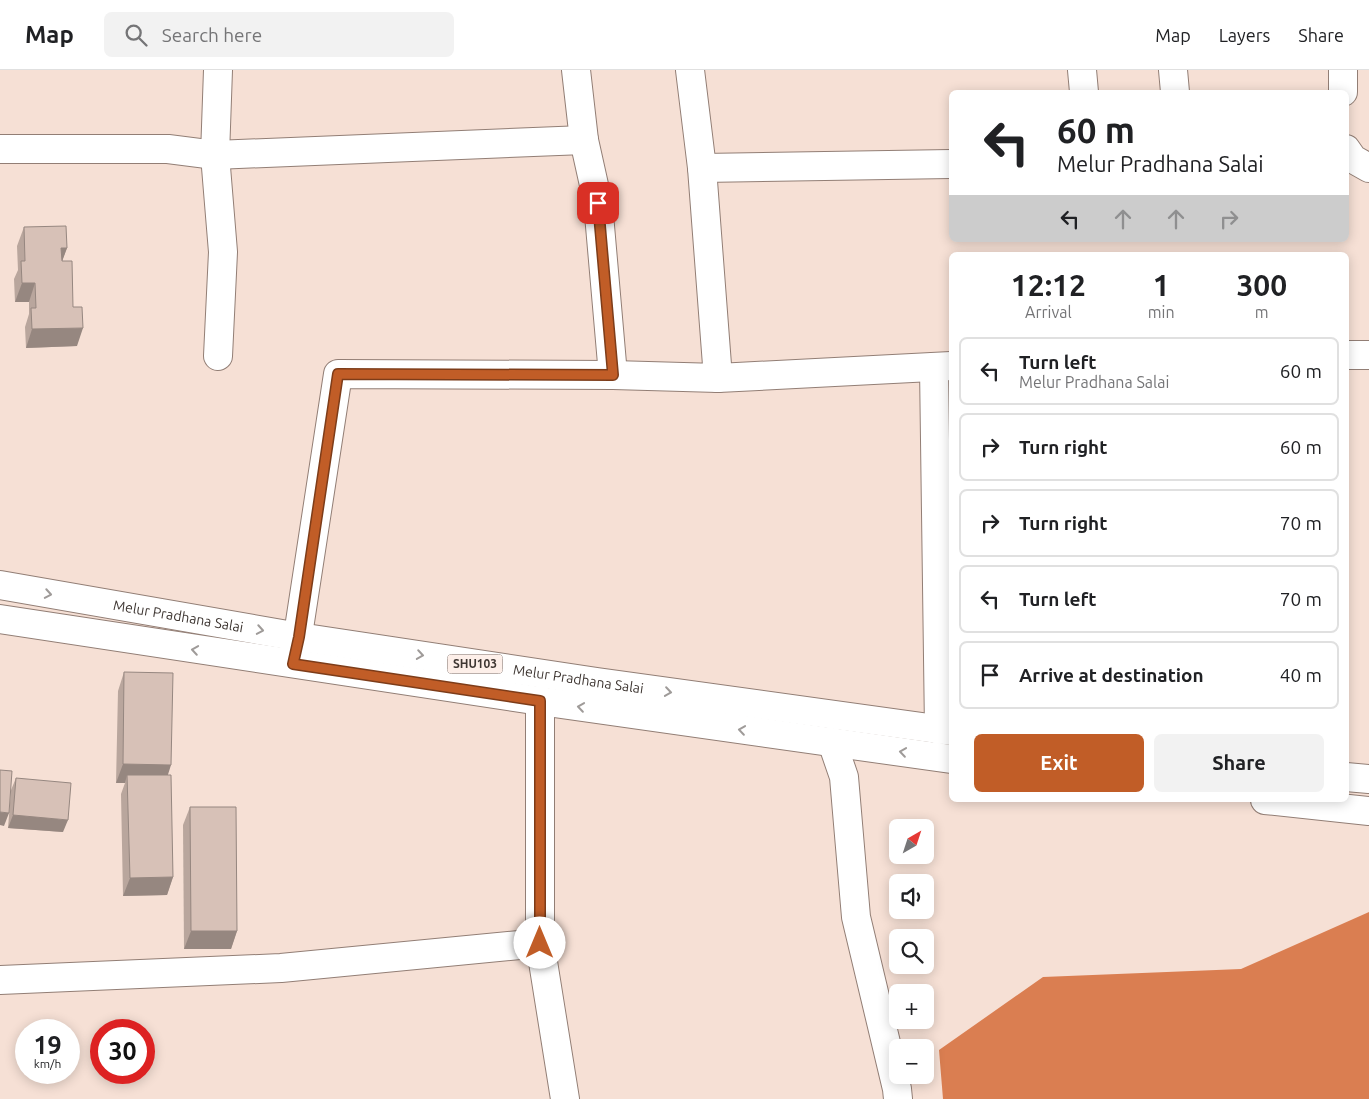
<!DOCTYPE html>
<meta charset="utf-8">
<style>
body{margin:0;font-family:Ubuntu,sans-serif;background:#f2f2f2;color:#202124;height:100vh;display:flex;flex-direction:column;font-size:19px;white-space:nowrap}
*{box-sizing:border-box;margin:0}
p{font-size:16px;color:#757577}
.icon{flex:none;width:28px;height:28px;fill:none;stroke:currentColor;stroke-width:2;stroke-linecap:round;stroke-linejoin:round}
.map{position:relative;flex:1;overflow:hidden}
.drawer{position:absolute;left:949px;top:182px;width:400px;height:550px;display:flex;flex-direction:column;background:#fff;border-radius:8px;box-shadow:0 2px 12px #0003}
.drawer>*{flex:none}
.banner{position:absolute;left:949px;top:20px;width:400px;height:152px;border-radius:8px;box-shadow:0 2px 12px #0003;background:#fff;color:#202124;overflow:hidden}
.needle{width:32px;rotate:39deg}
.tools{position:absolute;left:889px;top:749px;display:grid;gap:10px}
.tools a{display:grid;place-items:center;width:45px;height:45px;border-radius:8px;background:#fff;box-shadow:0 2px 12px #0003;font-size:25px}
.speed{position:absolute;left:15px;top:949px;display:flex;gap:10px;font-size:25px;font-weight:700;text-align:center}
.speed>*{display:grid;place-content:center;width:65px;height:65px;border-radius:50%;background:#fff;box-shadow:0 2px 12px #0003;line-height:1}
.speed small{font-size:12px;font-weight:400}
.speed .limit{border:8px solid #d22;background:#fff;color:#111}
.pin{position:absolute;display:grid;place-items:center;width:42px;height:42px;color:#fff;margin:-21px;border-radius:10px;box-shadow:0 2px 8px #0006}
.me{position:absolute;width:55px;margin:-28px;rotate:0deg;stroke-linejoin:round;filter:drop-shadow(0 0 4px #0008)}
.turn{display:flex;align-items:center;gap:18px;height:105px;padding:0 25px;font-size:22px}
.turn .icon{width:65px;height:65px;stroke-width:2.5}
.turn b{display:block;font-size:35px;line-height:42px}
.lanes{display:flex;align-items:center;height:48px;padding:0 25px;background:#0003;justify-content:center;gap:25px;direction:ltr}
.lanes .off{opacity:.35}
.eta{display:flex;justify-content:space-evenly;align-items:center;height:85px;text-align:center}
.eta b{font-size:30px;font-weight:600;line-height:35px}
.button{display:flex;gap:10px;margin-top:auto;padding:10px 25px}
.button a{flex:1;height:58px;border-radius:8px;background:#c15d27;color:#fff;font-size:20px;font-weight:600;line-height:58px;text-align:center}
.button a+a{background:#f2f2f2;color:#202124}
ul{padding:0;list-style:none}
li{display:flex;align-items:center;gap:15px;height:68px;margin:0 10px 8px;padding:0 15px;border:2px solid #e0e0e0;border-radius:8px}
li div{flex:1}
li b{display:block;font-size:19px}
li em{font-style:normal}
header{display:flex;align-items:center;gap:30px;box-sizing:border-box;height:70px;padding:0 25px;background:#fff;border-bottom:1px solid #e0e0e0}
header strong{font-size:24px}
nav{display:flex;gap:28px;margin-inline-start:auto;font-size:18px}
.search{width:350px;height:45px;background:#f2f2f2;display:flex;align-items:center;gap:12px;box-sizing:border-box;padding:0 18px;border-radius:8px;color:#757577;font-size:19px}
.map>svg:first-child{display:block}
.water{fill:#da7e51}
.lines{fill:none;stroke-linecap:round;stroke-linejoin:round}
.minor-casing{stroke:#927e75;stroke-width:30}
.major-casing{stroke:#927e75;stroke-width:30}
.minor{stroke:#fff;stroke-width:28}
.major{stroke:#fff;stroke-width:28}
.wall{fill:#b9a69d}
.shaded-wall{fill:#968780}
.building{fill:#d7c1b7;stroke:#968780}
.oneway{stroke:#9f9b99}
.route-casing{stroke:#7d3c19;stroke-width:12}
.route{stroke:#c15d27;stroke-width:9}
.labels{text-anchor:middle;stroke-width:4;stroke-linejoin:round;paint-order:stroke}
.shield{fill:#fdefe9;stroke:#786e6a;stroke-width:1}
.shield-label{font-size:12px;font-weight:bold;fill:#3f3733}
.street-label{font-size:14px;fill:#3f3733;stroke:#fdefe9}
</style>
<header>
<strong>Map</strong>
<div class="search"><svg class="icon" aria-label="search" viewBox="0 0 24 24"><circle cx="10" cy="10" r="6"/><path d="M15 15l6 6"/></svg>Search here</div>
<nav><a>Map</a><a>Layers</a><a>Share</a></nav>
</header>
<div class="map">
<svg width="1369" height="1029" viewBox="0 0 1369 1029">
<rect width="100%" height="100%" fill="#f6e0d5"/>
<path class="water" d="M1369 842V1029H943L939 980 1043 907 1241 899Z"/>
<g class="lines">
<defs>
<g id="minor">
<path d="M218 0 215 85 223 182 218 286"/>
<path d="M576 0 584 70 598 133 613 305"/>
<path d="M1082 0 1084 22"/>
<path d="M1173 0 1175 22"/>
<path d="M1343 0V22"/>
<path d="M0 79H168L215 85 584 70"/>
<path d="M1346 79 1353 89 1369 98"/>
<path d="M702 98 951 94"/>
<path d="M1346 285H1369"/>
<path d="M934 297 939 660"/>
<path d="M718 308 951 296"/>
<path d="M294 591 338 304 613 305 718 308 702 98 690 0"/>
<path d="M832 672 844 707 856 847 897 1019 898 1029"/>
<path d="M540 873V631"/>
<path d="M0 910 281 898 540 873 565 1029"/>
</g>
<g id="major">
<path id="s1" d="M0 515 299 567 597 612 951 661"/>
<path d="M0 549 540 631 951 689"/>
<path d="M1346 707 1369 709"/>
<path d="M1265 730 1369 741"/>
</g>
</defs>
<use href="#minor" class="minor-casing"/>
<use href="#major" class="major-casing"/>
<use href="#minor" class="minor"/>
<use href="#major" class="major"/>
</g>
<g class="wall">
<path d="M24 157 67 178 62 191 77 276 26 278 25 257 29 244V232H15L14 209 18 200 17 176Z"/>
<path d="M124 602 168 705 173 807 167 825 123 826 121 724 125 713H116L118 621Z"/>
<path d="M16 708 63 762 8 758 11 720Z"/>
<path d="M190 737 237 861 231 879H184L183 755Z"/>
</g>
<g class="shaded-wall">
<path d="M61 178H67L60 197Z"/>
<path d="M22 213H35L29 232H15Z"/>
<path d="M83 258 77 276 26 278 32 259Z"/>
<path d="M123 694 171 695 165 714 127 705 125 713H116Z"/>
<path d="M0 742 9 743 4 756 0 755Z"/>
<path d="M13 745 68 750 63 762 8 758Z"/>
<path d="M173 807 167 825 123 826 130 808Z"/>
<path d="M191 861H237L231 879H184Z"/>
</g>
<g class="building">
<path d="M66 156 67 178H61L62 191H72L73 237H82L83 258 32 259 31 238H36L35 213H22L21 191H25L24 157Z"/>
<path d="M124 602 173 603 171 695 123 694Z"/>
<path d="M0 700 12 701 9 743 0 742Z"/>
<path d="M127 705H171L173 807 130 808Z"/>
<path d="M16 708 71 713 68 750 13 745Z"/>
<path d="M190 737H236L237 861H191Z"/>
</g>
<defs><path id="oneway-chevron" d="M-2-3.5L2.5 0L-2 3.5" fill="none" stroke-width="1.6" stroke-linecap="round" stroke-linejoin="round" transform="scale(1.25)"/></defs>
<g class="oneway">
<use href="#oneway-chevron" transform="translate(48 524) rotate(10)"/>
<use href="#oneway-chevron" transform="translate(260 560) rotate(10)"/>
<use href="#oneway-chevron" transform="translate(195 580) rotate(-171)"/>
<use href="#oneway-chevron" transform="translate(420 585) rotate(9)"/>
<use href="#oneway-chevron" transform="translate(668 622) rotate(8)"/>
<use href="#oneway-chevron" transform="translate(581 637) rotate(-172)"/>
<use href="#oneway-chevron" transform="translate(742 660) rotate(-172)"/>
<use href="#oneway-chevron" transform="translate(903 682) rotate(-172)"/>
</g>
<g class="lines">
<defs>
<path id="route" d="M540 873V631L293 594 299 567 338 304 613 305 598 133"/>
</defs>
<use href="#route" class="route-casing"/>
<use href="#route" class="route"/>
</g>
<g class="labels">
<rect class="shield" x="447.5" y="584.5" width="55" height="19" rx="4"/>
<g class="shield-label">
<text x="475" y="598">SHU103</text>
</g>
<g class="street-label">
<text dy="5" stroke="none"><textPath href="#s1" startOffset="181">Melur Pradhana Salai</textPath></text>
<text dy="5" stroke="none"><textPath href="#s1" startOffset="586">Melur Pradhana Salai</textPath></text>
</g>
</g>
</svg>
<div class="tools">
<a><svg class="needle" viewBox="-14 -14 28 28"><path d="M0-13l5 13h-10z" fill="#e53935"/><path d="M0 13l5-13h-10z" fill="#757577"/></svg></a>
<a><svg class="icon" aria-label="sound" viewBox="0 0 24 24"><path d="M4 9h4l5-4v14l-5-4H4zM17 9q2 3 0 6"/></svg></a>
<a><svg class="icon" aria-label="search" viewBox="0 0 24 24"><circle cx="10" cy="10" r="6"/><path d="M15 15l6 6"/></svg></a>
<a>+</a>
<a>−</a>
</div>
<div class="speed"><div>19<small>km/h</small></div><div class="limit">30</div></div>
<div class="pin" style="left:598px;top:133px;background:#d93025"><svg class="icon" aria-label="arrive" viewBox="0 0 24 24"><path d="M6 21V4h12l-3 4 3 4H6"/></svg></div>
<svg class="me" style="left:540px;top:873px" viewBox="-20 -20 40 40"><circle r="19" fill="#fff"/><path d="M0-13L10 11 0 6-10 11z" fill="#c15d27"/></svg>
<div class="banner">
<div class="turn"><svg class="icon" aria-label="left" viewBox="0 0 24 24"><path d="M17 20v-9H6M10 6l-5 5 5 5"/></svg><div><b>60 m</b>Melur Pradhana Salai</div></div>
<div class="lanes"><svg class="icon" aria-label="left" viewBox="0 0 24 24"><path d="M17 20v-9H6M10 6l-5 5 5 5"/></svg><svg class="icon off" aria-label="ahead" viewBox="0 0 24 24"><path d="M12 20V5M6 11l6-6 6 6"/></svg><svg class="icon off" aria-label="ahead" viewBox="0 0 24 24"><path d="M12 20V5M6 11l6-6 6 6"/></svg><svg class="icon off" aria-label="right" viewBox="0 0 24 24"><path d="M7 20v-9h11M14 6l5 5-5 5"/></svg></div>
</div>
<section class="drawer">
<div class="eta">
<div><b>12:12</b><p>Arrival</p></div>
<div><b>1</b><p>min</p></div>
<div><b>300</b><p>m</p></div>
</div>
<ul>
<li><svg class="icon" aria-label="left" viewBox="0 0 24 24"><path d="M17 20v-9H6M10 6l-5 5 5 5"/></svg><div><b>Turn left</b><p>Melur Pradhana Salai</p></div><em>60 m</em></li>
<li><svg class="icon" aria-label="right" viewBox="0 0 24 24"><path d="M7 20v-9h11M14 6l5 5-5 5"/></svg><div><b>Turn right</b></div><em>60 m</em></li>
<li><svg class="icon" aria-label="right" viewBox="0 0 24 24"><path d="M7 20v-9h11M14 6l5 5-5 5"/></svg><div><b>Turn right</b></div><em>70 m</em></li>
<li><svg class="icon" aria-label="left" viewBox="0 0 24 24"><path d="M17 20v-9H6M10 6l-5 5 5 5"/></svg><div><b>Turn left</b></div><em>70 m</em></li>
<li><svg class="icon" aria-label="arrive" viewBox="0 0 24 24"><path d="M6 21V4h12l-3 4 3 4H6"/></svg><div><b>Arrive at destination</b></div><em>40 m</em></li>
</ul>
<div class="button"><a>Exit</a><a>Share</a></div>
</section>
</div>
